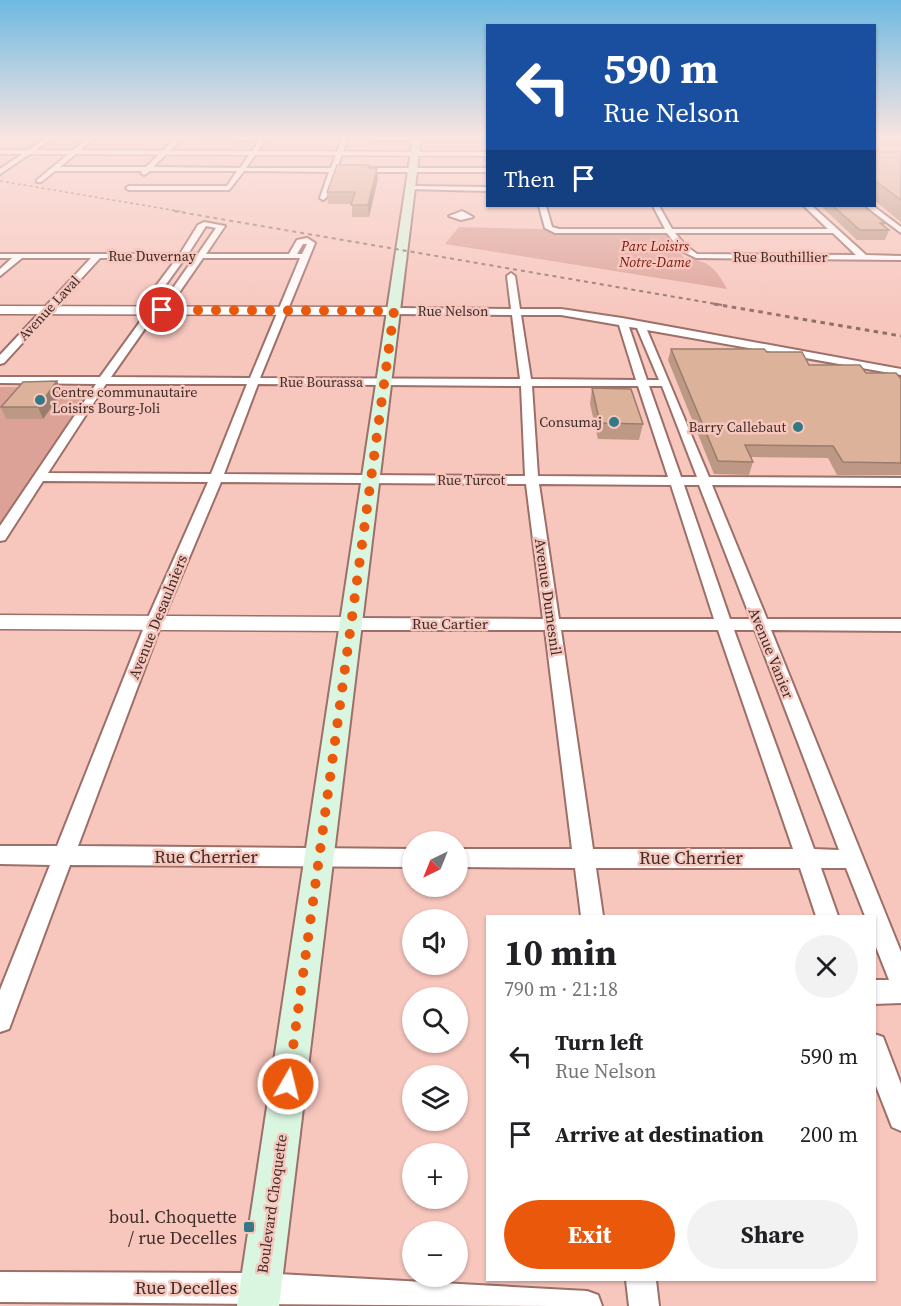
<!DOCTYPE html>
<meta charset="utf-8">
<style>
body{margin:0;font-family:"Source Serif 4",serif;background:#f2f2f2;color:#202124;height:100vh;display:flex;flex-direction:column;font-size:22px;white-space:nowrap}
*{box-sizing:border-box;margin:0}
p{font-size:20px;color:#757577}
.icon{flex:none;width:33px;height:33px;fill:none;stroke:currentColor;stroke-width:2;stroke-linecap:round;stroke-linejoin:round}
.map{position:relative;flex:1;overflow:hidden}
.sheet{position:absolute;left:486px;top:915px;width:390px;height:366px;display:flex;flex-direction:column;background:#fff;border-radius:0px;box-shadow:0 2px 4px #0004}
.sheet>*{flex:none}
.top-card{position:absolute;left:486px;top:24px;width:390px;height:183px;border-radius:0px;box-shadow:0 2px 4px #0004;background:#1a4fa0;color:#fff;overflow:hidden}
.needle{width:39px;rotate:223deg}
.controls{position:absolute;left:402px;top:831px;display:grid;gap:12px}
.controls a{display:grid;place-items:center;width:66px;height:66px;border-radius:50%;background:#fff;box-shadow:0 2px 4px #0004;font-size:30px}
.pin{position:absolute;display:grid;place-items:center;width:51px;height:51px;color:#fff;margin:-26px;border:3px solid #fff;border-radius:50%;box-shadow:0 2px 6px #0007}
.me{position:absolute;width:66px;margin:-33px;rotate:8deg;stroke-linejoin:round;filter:drop-shadow(0 0 4px #0008)}
.turn{display:flex;align-items:center;gap:21px;height:126px;padding:0 18px;font-size:27px}
.turn .icon{width:78px;height:78px;stroke-width:2.5}
.turn b{display:block;font-size:42px;line-height:51px}
.then{display:flex;align-items:center;height:57px;padding:0 18px;background:#0003;gap:12px;font-size:22px}
.round{display:grid;place-items:center;flex:none;width:63px;height:63px;border-radius:32px;background:#f2f2f2}
.summary{display:flex;align-items:center;justify-content:space-between;height:102px;padding:0 18px}
h1{font-size:36px;font-weight:700;line-height:45px}
.primary-button{display:flex;gap:12px;margin-top:auto;padding:12px 18px}
.primary-button a{flex:1;height:69px;border-radius:36px;background:#ea580c;color:#fff;font-size:24px;font-weight:700;line-height:69px;text-align:center}
.primary-button a+a{background:#f2f2f2;color:#202124}
ul{padding:0;list-style:none}
li{display:flex;align-items:center;gap:18px;height:78px;padding:0 18px}
li div{flex:1}
li b{display:block;font-size:22px}
li em{font-style:normal}
.map>svg:first-child{display:block}
.green{fill:#dca197}
.lines{fill:none;stroke-linecap:round;stroke-linejoin:round}
.minor-casing{stroke:#9c6f68;stroke-width:4}
.tertiary-casing{stroke:#9c6f68;stroke-width:3}
.secondary-casing{stroke:#9c6f68;stroke-width:4}
.minor{fill:#fff;fill-rule:evenodd}
.tertiary{fill:#fff;fill-rule:evenodd}
.secondary{fill:#daf6e0;fill-rule:evenodd}
.rail-far2{stroke:#906f69;stroke-width:1.5;stroke-dasharray:3 3;stroke-linecap:butt}
.rail-far1{stroke:#906f69;stroke-width:2;stroke-dasharray:4 4;stroke-linecap:butt}
.rail{stroke:#906f69;stroke-width:3;stroke-dasharray:4.5 4.5;stroke-linecap:butt}
.wall{fill:#bd9985}
.shaded-wall{fill:#9a7d6c}
.building{fill:#dcb29b;stroke:#9a7d6c;stroke-width:1.5}
.route{stroke:#ea580c;stroke-width:10;stroke-dasharray:0 18}
.poi-dot{fill:#327985;stroke:#f7c6bd;stroke-width:2}
.labels{text-anchor:middle;stroke-width:5;stroke-linejoin:round;paint-order:stroke}
.far-park-label{font-size:14px;font-style:italic;fill:#76150c;stroke:#f7c6bd}
.far-street-label{font-size:14px;fill:#3f2c28;stroke:#f7c6bd}
.far-poi-label{font-size:14px;fill:#3f2c28;stroke:#f7c6bd;text-anchor:end}
.street-label{font-size:15px;fill:#3f2c28;stroke:#f7c6bd}
.near-street-label{font-size:18px;fill:#3f2c28;stroke:#f7c6bd}
.near-poi-label{font-size:18px;fill:#3f2c28;stroke:#f7c6bd;text-anchor:end}
</style>
<div class="map">
<svg width="901" height="1306" viewBox="0 0 901 1306">
<rect width="100%" height="100%" fill="#f7c6bd"/>
<g class="green">
<rect x="875" y="138" width="26" height="15"/>
<path d="M459 227 666 232 684 258C709 261 715 267 727 289L445 244Z"/>
<path d="M0 387 98 388 0 536Z"/>
</g>
<g class="lines">
<defs>
<g id="minor">
<path d="M46 138H53L0 174V169Z"/>
<path d="M88 138H95L60 167H146L176 138H183L153 167 240 168 259 141 205 138H267L246 168H331L342 138H348L337 168H488V172H336L326 198 323 200 320 198 329 172 244 171 229 190H129L126 188 129 186H227L237 171H150L144 175 141 173 142 171H55L41 182H37V180Z"/>
<path d="M367 138H488V141L370 140Z"/>
<path d="M410 186 488 187V191L408 189Z"/>
<path d="M539 206H546L552 227 559 229H665L653 206H659L672 229H828L804 206H812L866 255 901 256V260L696 258 680 250 667 233H555L545 228ZM675 233H833L856 255 697 254 686 246Z"/>
<path d="M865 206H873L901 227V233Z"/>
<path d="M462 211 473 217 461 220 449 216Z"/>
<path d="M204 222 225 226 206 254H289L297 240 307 238 315 243 260 378 520 379 512 315 394 314 389 311 394 308 511 309 507 276 511 273 515 276 520 309H561L622 318 901 369V375L647 330 709 477 901 478V486L712 485 767 619H901V631L771 630 901 952V1003L874 1004V980H889L874 942V916H865L846 868H821L838 916H816L800 868H596L603 916H581L575 868 458 867V849H572L545 630H351L345 628 343 624 345 620 351 618 543 619 526 484 221 482 162 622 78 846 412 849V867L70 865 9 1029 0 1032V990L50 865 0 864V846H57L146 622 208 482 43 481 5 540 0 541V526L96 384 0 383V377H100L150 308 153 307 158 310 111 377 250 378 300 258H203L165 313 162 314 157 311 194 258H185L146 312 143 313 138 310 177 258H100L4 363 0 364V355L91 258H22L0 276V269L12 258H0V254H180L198 225ZM206 226 216 228 198 254H188ZM303 244H307L302 254H297ZM521 315H561L619 325 636 380 531 379ZM629 327 637 328 659 380H647ZM106 384H247L211 474 48 473ZM258 384 521 386 525 476 224 474ZM532 386H638L668 477 538 476ZM649 386H662L697 477H681ZM539 484 671 485 714 619H559ZM684 485H699L751 619H730ZM561 630H718L793 849H593ZM734 630H755L839 850 814 849Z"/>
<path d="M874 1034 883 1037 901 1084V1131L892 1127 874 1081Z"/>
<path d="M0 1272 260 1273 587 1291 598 1295 602 1306C401 1306 201 1303 0 1302Z"/>
<path d="M626 1280H656L659 1306H629Z"/>
</g>
<g id="tertiary">
<path d="M0 150 488 152V156L0 154Z"/>
<path d="M0 306 394 307 400 311 394 315 0 314Z"/>
<path d="M0 615 351 617 358 619 361 624 358 629 351 631 0 629Z"/>
</g>
<path id="secondary" d="M413 138H421L279 1306H237Z"/>
</defs>
<use href="#minor" class="minor-casing"/>
<use href="#tertiary" class="tertiary-casing"/>
<use href="#secondary" class="secondary-casing"/>
<use href="#minor" class="minor"/>
<use href="#tertiary" class="tertiary"/>
<use href="#secondary" class="secondary"/>
<path class="rail-far2" d="M0 181 183 212"/>
<path class="rail-far1" d="M174 211 722 305"/>
<path class="rail" d="M714 304 901 336"/>
</g>
<g class="wall">
<path d="M874 152H901V222L874 200Z"/>
<path d="M369 165V168L378 179 369 217H352V204H328L327 192Z"/>
<path d="M821 206H864L885 223 884 226 889 230 885 240H857Z"/>
<path d="M671 349 767 352 809 365 901 379V475H837L828 458 751 457 753 462 749 475 714 474 668 360Z"/>
<path d="M57 381 62 393 43 419H6L1 407Z"/>
<path d="M592 388 643 424 639 440 598 439 590 404Z"/>
</g>
<g class="shaded-wall">
<path d="M377 168 378 179 369 217 368 205Z"/>
<path d="M57 381 62 393 43 419 38 407Z"/>
</g>
<g class="building">
<path d="M874 152H901V200L874 180Z"/>
<path d="M337 165H369L368 168H377L368 205H351L355 192H327Z"/>
<path d="M833 206H864L885 223H880L889 230H860Z"/>
<path d="M671 349H764L767 352H802L809 365H860L866 373H896L901 379V463L843 462 833 446 745 445 753 462 718 461Z"/>
<path d="M57 381 38 407H1L23 382Z"/>
<path d="M592 388 631 389 643 424 600 423Z"/>
</g>
<linearGradient id="sky" x2="0" y2="1"><stop stop-color="#6ebae1"/><stop offset="0.43" stop-color="#fbe5e1"/><stop offset="1" stop-color="#fbe5e1" stop-opacity="0"/></linearGradient>
<rect width="901" height="321" fill="url(#sky)"/>
<g class="lines">
<path class="route" d="M162 310 394 311 288 1084"/>
</g>
<g class="poi-dot">
<circle cx="40" cy="400" r="6"/>
<circle cx="614" cy="422" r="6"/>
<circle cx="798" cy="427" r="6"/>
<rect x="243" y="1221" width="12" height="12" rx="3"/>
</g>
<g class="labels">
<g class="far-park-label">
<text x="655" y="251">Parc Loisirs<tspan x="655" dy="16">Notre-Dame</tspan></text>
</g>
<g class="far-street-label">
<text x="152" y="261">Rue Duvernay</text>
<text x="780" y="262">Rue Bouthillier</text>
<text transform="translate(49 308) rotate(-47)" y="5">Avenue Laval</text>
<text x="453" y="316">Rue Nelson</text>
<text x="321" y="387">Rue Bourassa</text>
<text x="471" y="485">Rue Turcot</text>
</g>
<g class="far-poi-label">
<text x="52" y="397" text-anchor="start">Centre communautaire<tspan x="52" dy="16">Loisirs Bourg-Joli</tspan></text>
<text x="602" y="427">Consumaj</text>
<text x="786" y="432">Barry Callebaut</text>
</g>
<g class="street-label">
<text transform="translate(548 597) rotate(82)" y="5">Avenue Dumesnil</text>
<text transform="translate(158 617) rotate(-68)" y="5">Avenue Desaulniers</text>
<text x="450" y="629">Rue Cartier</text>
<text transform="translate(771 653) rotate(68)" y="5">Avenue Vanier</text>
<text transform="translate(272 1204) rotate(-82)" y="5">Boulevard Choquette</text>
</g>
<g class="near-street-label">
<text x="206" y="863">Rue Cherrier</text>
<text x="691" y="864">Rue Cherrier</text>
<text x="186" y="1294">Rue Decelles</text>
</g>
<g class="near-poi-label">
<text x="237" y="1223">boul. Choquette<tspan x="237" dy="21">/ rue Decelles</tspan></text>
</g>
</g>
</svg>
<div class="controls">
<a><svg class="needle" viewBox="-14 -14 28 28"><path d="M0-13l5 13h-10z" fill="#e53935"/><path d="M0 13l5-13h-10z" fill="#757577"/></svg></a>
<a><svg class="icon" aria-label="sound" viewBox="0 0 24 24"><path d="M4 9h4l5-4v14l-5-4H4zM17 9q2 3 0 6"/></svg></a>
<a><svg class="icon" aria-label="search" viewBox="0 0 24 24"><circle cx="10" cy="10" r="6"/><path d="M15 15l6 6"/></svg></a>
<a><svg class="icon" aria-label="layers" viewBox="0 0 24 24"><path d="M12 4l9 5-9 5-9-5zM3 14l9 5 9-5"/></svg></a>
<a>+</a>
<a>−</a>
</div>
<div class="pin" style="left:162px;top:310px;background:#d93025"><svg class="icon" aria-label="arrive" viewBox="0 0 24 24"><path d="M6 21V4h12l-3 4 3 4H6"/></svg></div>
<svg class="me" style="left:288px;top:1084px" viewBox="-20 -20 40 40"><circle r="17" fill="#ea580c" stroke="#fff" stroke-width="3"/><path d="M0-11L8 9 0 5-8 9z" fill="#fff"/></svg>
<div class="top-card">
<div class="turn"><svg class="icon" aria-label="left" viewBox="0 0 24 24"><path d="M17 20v-9H6M10 6l-5 5 5 5"/></svg><div><b>590 m</b>Rue Nelson</div></div>
<div class="then">Then<svg class="icon" aria-label="arrive" viewBox="0 0 24 24"><path d="M6 21V4h12l-3 4 3 4H6"/></svg></div>
</div>
<section class="sheet">
<div class="summary"><div><h1>10 min</h1><p>790 m · 21:18</p></div><a class="round"><svg class="icon" aria-label="close" viewBox="0 0 24 24"><path d="M6 6l12 12M18 6L6 18"/></svg></a></div>
<ul>
<li><svg class="icon" aria-label="left" viewBox="0 0 24 24"><path d="M17 20v-9H6M10 6l-5 5 5 5"/></svg><div><b>Turn left</b><p>Rue Nelson</p></div><em>590 m</em></li>
<li><svg class="icon" aria-label="arrive" viewBox="0 0 24 24"><path d="M6 21V4h12l-3 4 3 4H6"/></svg><div><b>Arrive at destination</b></div><em>200 m</em></li>
</ul>
<div class="primary-button"><a>Exit</a><a>Share</a></div>
</section>
</div>
